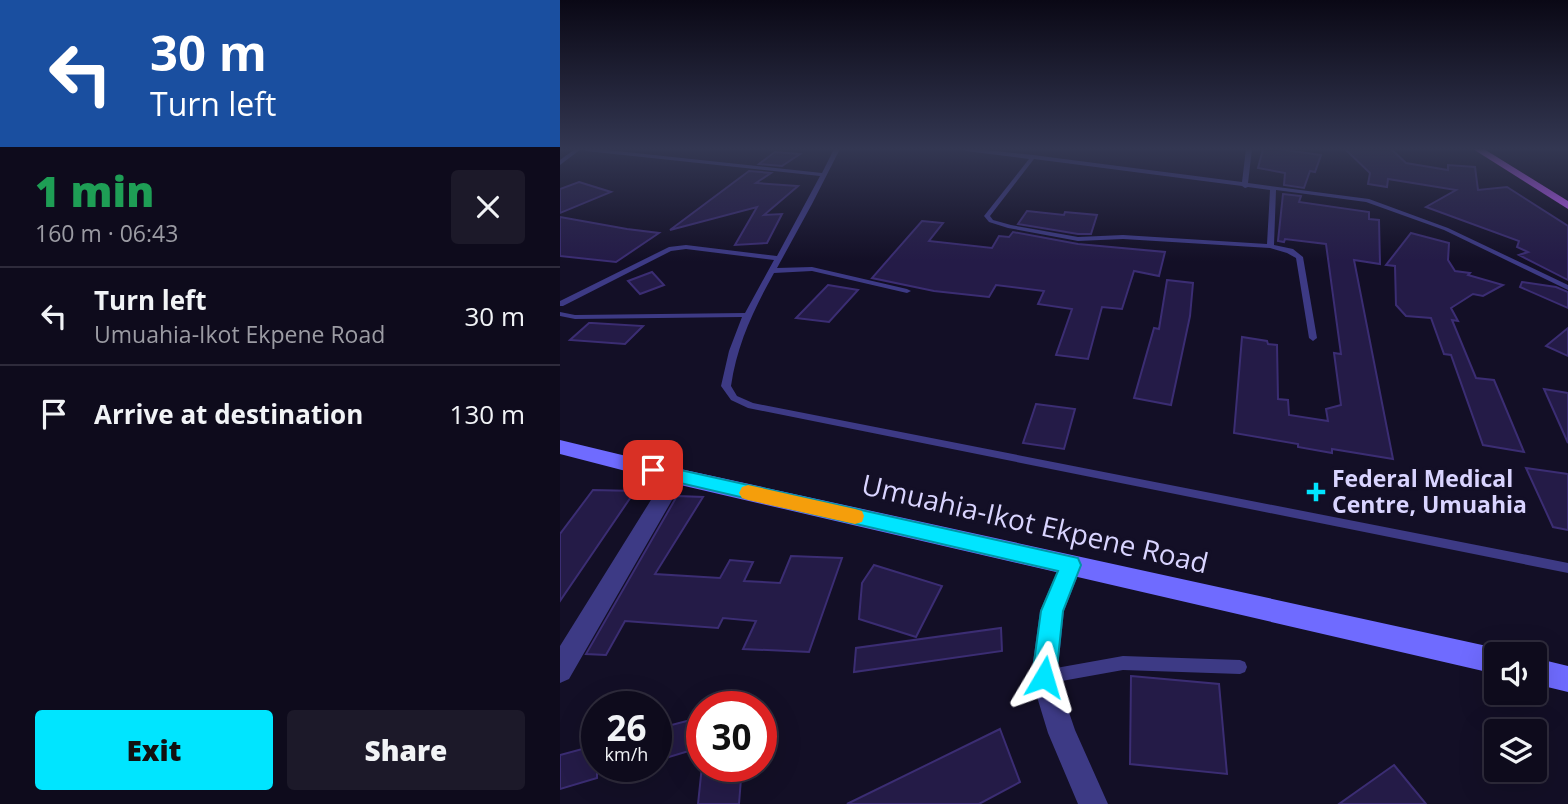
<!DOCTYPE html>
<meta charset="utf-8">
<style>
body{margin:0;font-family:"Open Sans",sans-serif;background:#1c1929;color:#f1f3f6;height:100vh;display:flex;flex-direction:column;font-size:26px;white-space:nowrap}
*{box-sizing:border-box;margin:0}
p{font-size:23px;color:#9b9ba3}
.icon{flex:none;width:38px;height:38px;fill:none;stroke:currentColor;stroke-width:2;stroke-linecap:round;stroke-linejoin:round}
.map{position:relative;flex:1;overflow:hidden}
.sheet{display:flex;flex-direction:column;background:#0e0b1c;width:560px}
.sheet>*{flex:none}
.banner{background:#1a4fa0;color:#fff;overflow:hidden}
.buttons{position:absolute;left:924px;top:642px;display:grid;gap:14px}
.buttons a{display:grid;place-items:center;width:63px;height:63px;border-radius:7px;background:#0e0b1c;box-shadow:0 7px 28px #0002,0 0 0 2px #2e2b3b;font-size:35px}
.speed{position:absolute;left:21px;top:691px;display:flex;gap:14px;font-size:35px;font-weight:700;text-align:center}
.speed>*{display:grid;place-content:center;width:91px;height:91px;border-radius:50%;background:#0e0b1c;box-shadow:0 7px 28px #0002,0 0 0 2px #2e2b3b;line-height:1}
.speed small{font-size:18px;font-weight:400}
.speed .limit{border:10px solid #d22;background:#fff;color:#111}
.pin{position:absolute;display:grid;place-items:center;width:60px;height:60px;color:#fff;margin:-30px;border-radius:14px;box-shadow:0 4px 10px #0006}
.me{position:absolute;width:77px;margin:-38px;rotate:7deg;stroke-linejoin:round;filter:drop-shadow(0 0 5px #0008)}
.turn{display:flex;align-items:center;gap:24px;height:147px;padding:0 35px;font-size:32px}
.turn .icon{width:91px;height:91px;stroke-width:2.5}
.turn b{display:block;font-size:49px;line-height:60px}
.round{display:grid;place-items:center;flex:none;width:74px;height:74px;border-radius:7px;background:#1c1929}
.overview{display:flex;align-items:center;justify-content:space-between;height:119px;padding:0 35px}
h1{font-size:42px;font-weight:800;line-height:52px;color:#1e9e55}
.action{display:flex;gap:14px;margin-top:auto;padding:14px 35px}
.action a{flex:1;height:80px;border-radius:7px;background:#00e5ff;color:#111;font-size:28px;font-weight:800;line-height:80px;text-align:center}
.action a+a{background:#1c1929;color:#f1f3f6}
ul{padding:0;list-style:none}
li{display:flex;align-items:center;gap:21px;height:98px;padding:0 35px;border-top:2px solid #2e2b3b}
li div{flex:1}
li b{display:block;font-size:26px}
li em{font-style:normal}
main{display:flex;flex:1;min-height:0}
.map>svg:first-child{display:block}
.building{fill:#241b47;stroke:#3b2d73;stroke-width:2}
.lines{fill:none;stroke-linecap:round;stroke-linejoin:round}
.service{fill:#3d3a85;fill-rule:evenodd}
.minor{fill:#3d3a85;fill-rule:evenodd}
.secondary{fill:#6f6bff;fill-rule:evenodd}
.primary{fill:#c25bff;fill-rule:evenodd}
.route{fill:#00e5ff;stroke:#0095a6;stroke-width:2}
.slow{fill:#f59e0b}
.poi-dot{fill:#00e5ff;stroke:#130f26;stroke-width:2.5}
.labels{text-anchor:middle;stroke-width:7;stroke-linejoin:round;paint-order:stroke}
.poi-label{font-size:23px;font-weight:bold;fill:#d9d4ff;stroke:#130f26;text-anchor:start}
.near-street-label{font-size:28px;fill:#d9d4ff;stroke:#130f26}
</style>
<main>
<section class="sheet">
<div class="banner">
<div class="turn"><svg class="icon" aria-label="left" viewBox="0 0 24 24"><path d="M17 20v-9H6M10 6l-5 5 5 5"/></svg><div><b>30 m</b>Turn left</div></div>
</div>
<div class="overview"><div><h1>1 min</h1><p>160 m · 06:43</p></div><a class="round"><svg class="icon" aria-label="close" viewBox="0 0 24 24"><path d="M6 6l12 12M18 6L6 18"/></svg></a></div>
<ul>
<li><svg class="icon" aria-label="left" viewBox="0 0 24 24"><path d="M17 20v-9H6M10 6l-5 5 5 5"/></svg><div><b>Turn left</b><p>Umuahia-Ikot Ekpene Road</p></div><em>30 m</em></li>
<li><svg class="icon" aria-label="arrive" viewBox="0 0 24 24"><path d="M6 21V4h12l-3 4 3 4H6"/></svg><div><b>Arrive at destination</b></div><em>130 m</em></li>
</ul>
<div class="action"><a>Exit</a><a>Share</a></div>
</section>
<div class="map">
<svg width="1008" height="804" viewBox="0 0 1008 804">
<rect width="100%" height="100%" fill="#130f26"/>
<g class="building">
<path d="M703 149H718L761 155 755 172 750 171 744 188 724 185 725 173 698 168Z"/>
<path d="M785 149H831L846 163 888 170V165L915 167 918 190 947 187 1008 226V280L959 255 968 252 957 247 959 241 866 207 896 190 828 179 827 187 808 184 810 173Z"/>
<path d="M215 152 240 154 222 166 199 164Z"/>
<path d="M189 171 211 173 196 183 238 186 204 215 222 214 207 243 175 245 197 207 110 230Z"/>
<path d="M19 182 51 192 0 213V189Z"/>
<path d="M723 194 741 196 739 202 809 212V219L819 220 820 264 794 260 833 459 772 449V453L738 447V444L674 433 682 337 707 341 708 344 717 345 718 399 728 400 729 415 768 421 766 409 781 405 774 353 781 354 766 244 725 239 724 242 718 241Z"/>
<path d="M467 211 504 215 505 212 537 215 531 234H518L458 224Z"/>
<path d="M0 217 67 229 99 233 56 262 0 256Z"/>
<path d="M362 221 383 223 369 241 432 248 439 236 449 237 453 232 518 244 605 252 599 276 574 271 562 309 542 307 528 359 496 355 512 309 478 304 484 291 436 285 429 297 374 291 312 278Z"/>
<path d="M851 233 889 243 888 260 895 271 910 273 908 275 943 285 923 296 913 294 891 308 898 321 892 320 916 378 934 380 964 452 923 445 891 355 884 354 871 318 846 316 836 305 835 266 826 265Z"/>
<path d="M92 272 104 285 80 294 68 281Z"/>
<path d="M607 280 633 283 630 316 611 405 574 398 594 328 599 329Z"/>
<path d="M962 282 996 287 1008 292V308L960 287Z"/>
<path d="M268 285 298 290 269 322 236 318Z"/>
<path d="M29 323H32L83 326 65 344 10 340Z"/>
<path d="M1008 328V356L986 346Z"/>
<path d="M984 389 1008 393V443Z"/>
<path d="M476 404 515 409 504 449 463 443Z"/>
<path d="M966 468 1008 474V530L993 527Z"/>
<path d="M33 490 75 491 0 601V534Z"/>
<path d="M117 496 143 497 95 574 160 578 170 560 193 562 184 581 220 583 231 556 282 558 249 652 183 649 196 621 163 618 158 628 65 621 46 655 26 654Z"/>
<path d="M314 565 382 586 356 637 299 619 302 583Z"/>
<path d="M441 628 442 651 294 672 296 648Z"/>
<path d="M571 676 659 684 667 774 570 764Z"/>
<path d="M142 717V747L96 761V729Z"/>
<path d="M440 729 460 782 419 804H287Z"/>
<path d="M37 745V778L0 789V755Z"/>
<path d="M834 765 866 804H779Z"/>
<path d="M142 766H182L179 804H138Z"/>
</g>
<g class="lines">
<g class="service">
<path d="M15 149H21L0 165V160Z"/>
<path d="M23 149H38L262 173 274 149H280L252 204 217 268 252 267 347 289 351 291 347 293 252 271 214 273C194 309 177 344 171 386L177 396 193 403 1008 563V573L188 408 171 400 161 386 169 351 182 317 15 319 0 316V312L15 315 185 313 214 260 126 249 111 251 3 306H0V301L109 247 126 245 217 256 260 176 26 151Z"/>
<path d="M403 149H417L473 155 682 182 686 149H692L688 183 809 199 888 228 1008 285V290L884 230 806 202 716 190 714 245 733 249 743 257 757 338 753 341 749 338 736 258 727 253 710 248 563 239 518 241 448 228 429 222 424 216 469 159 406 151ZM474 159 682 186 685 188 688 187 710 190 707 244 563 235 518 237 451 225 433 220 430 216Z"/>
<path d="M563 656 680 660 685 662 687 667 685 672 680 674 563 670 485 684 480 682 478 677 480 672 485 670Z"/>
</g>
<g class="minor">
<path d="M116 468 123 471 126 476 123 481 9 679 0 683V646L109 471Z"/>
<path d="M511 555 519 558 522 565 504 611 497 677 515 730 548 804H518L488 733 471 677 480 611 503 558Z"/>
</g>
<g class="secondary">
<path d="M0 440 116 468 936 648 946 654H936V674L116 484 0 454Z"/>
<path d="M975 658 1008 666V692L975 684Z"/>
</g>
<path class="primary" d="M913 149H924L1008 201V209Z"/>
</g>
<linearGradient id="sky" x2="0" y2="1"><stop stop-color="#0a0815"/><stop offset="0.57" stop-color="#333752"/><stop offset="1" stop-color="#333752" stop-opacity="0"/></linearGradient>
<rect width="1008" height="261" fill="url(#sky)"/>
<path class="route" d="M93 464 518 558 521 565 503 611 496 677 493 686 484 689 476 686 472 677 481 611 498 571 86 475 84 470 86 466Z"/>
<path class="slow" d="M188 485 295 509 302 511 304 516 302 522 295 524 188 500 182 498 179 493 182 487Z"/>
<path class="poi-dot" d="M752.5 481.5h7v7h7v7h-7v7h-7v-7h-7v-7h7z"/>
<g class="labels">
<g class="poi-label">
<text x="772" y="487">Federal Medical<tspan x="772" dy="26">Centre, Umuahia</tspan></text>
</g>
<g class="near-street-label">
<text transform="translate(475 524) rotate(13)" y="10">Umuahia-Ikot Ekpene Road</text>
</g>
</g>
</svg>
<div class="buttons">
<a><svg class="icon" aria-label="sound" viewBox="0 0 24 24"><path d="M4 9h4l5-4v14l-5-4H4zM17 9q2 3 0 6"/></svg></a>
<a><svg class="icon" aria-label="layers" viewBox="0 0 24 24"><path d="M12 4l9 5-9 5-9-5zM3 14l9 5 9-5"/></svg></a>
</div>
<div class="speed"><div>26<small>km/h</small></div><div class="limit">30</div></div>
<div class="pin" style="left:93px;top:470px;background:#d93025"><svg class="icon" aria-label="arrive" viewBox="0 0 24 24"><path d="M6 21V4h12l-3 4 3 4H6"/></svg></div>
<svg class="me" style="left:484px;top:677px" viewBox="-20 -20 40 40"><path d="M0-17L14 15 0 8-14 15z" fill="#00e5ff" stroke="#fff" stroke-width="4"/></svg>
</div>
</main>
